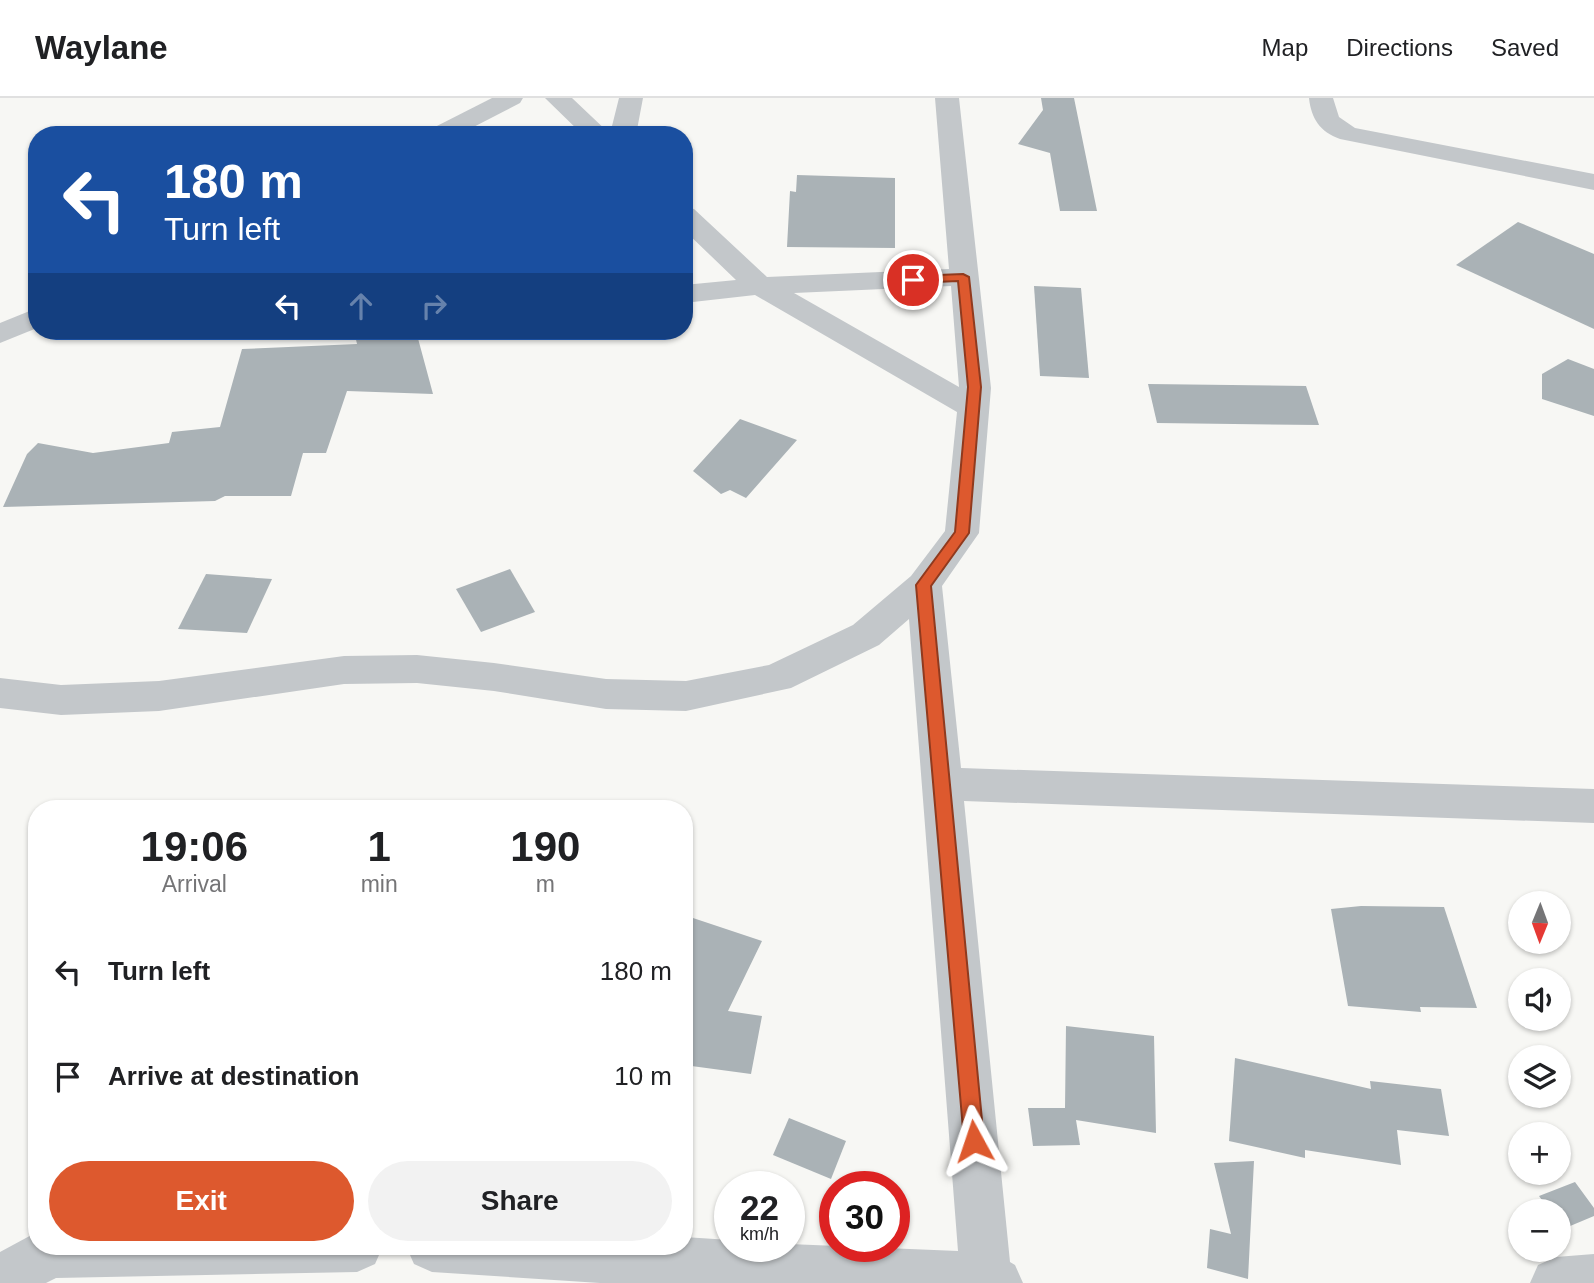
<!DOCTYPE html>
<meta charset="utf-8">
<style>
body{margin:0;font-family:Helvetica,sans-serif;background:#f2f2f2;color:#202124;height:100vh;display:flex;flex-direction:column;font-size:26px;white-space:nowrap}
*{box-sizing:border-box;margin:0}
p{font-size:23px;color:#757577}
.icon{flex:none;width:38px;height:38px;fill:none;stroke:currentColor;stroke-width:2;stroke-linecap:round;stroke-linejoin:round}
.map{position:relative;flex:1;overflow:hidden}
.panel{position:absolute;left:28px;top:702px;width:665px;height:455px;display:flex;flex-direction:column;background:#fff;border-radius:28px;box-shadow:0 2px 5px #0004}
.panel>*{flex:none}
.guide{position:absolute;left:28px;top:28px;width:665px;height:214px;border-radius:28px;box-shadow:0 2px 5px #0004;background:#1a4fa0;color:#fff;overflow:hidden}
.needle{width:46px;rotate:181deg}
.fabs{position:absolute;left:1508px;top:793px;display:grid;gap:14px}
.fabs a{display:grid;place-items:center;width:63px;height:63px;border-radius:50%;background:#fff;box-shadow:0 2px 5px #0004;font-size:35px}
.speed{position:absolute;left:714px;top:1073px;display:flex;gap:14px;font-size:35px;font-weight:700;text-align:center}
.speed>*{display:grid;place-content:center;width:91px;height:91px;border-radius:50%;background:#fff;box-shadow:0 2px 5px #0004;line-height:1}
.speed small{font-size:18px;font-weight:400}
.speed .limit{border:10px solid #d22;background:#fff;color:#111}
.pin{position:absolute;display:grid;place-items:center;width:60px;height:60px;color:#fff;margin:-30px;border:4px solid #fff;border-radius:50%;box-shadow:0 2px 7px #0007}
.me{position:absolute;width:77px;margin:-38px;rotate:355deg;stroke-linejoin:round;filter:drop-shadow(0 0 5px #0008)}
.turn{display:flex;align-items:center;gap:24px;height:147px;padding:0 21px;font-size:32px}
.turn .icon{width:91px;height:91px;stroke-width:2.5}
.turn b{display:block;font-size:49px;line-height:60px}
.lanes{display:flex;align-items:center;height:66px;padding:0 21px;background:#0003;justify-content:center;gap:35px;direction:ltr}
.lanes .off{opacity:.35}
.eta{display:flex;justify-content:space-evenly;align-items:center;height:119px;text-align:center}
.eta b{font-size:42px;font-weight:600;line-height:49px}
.cta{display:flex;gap:14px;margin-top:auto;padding:14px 21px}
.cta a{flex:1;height:80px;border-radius:42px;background:#dd592e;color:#fff;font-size:28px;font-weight:600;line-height:80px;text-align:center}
.cta a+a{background:#f2f2f2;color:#202124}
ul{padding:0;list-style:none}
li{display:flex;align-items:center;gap:21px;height:105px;padding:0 21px}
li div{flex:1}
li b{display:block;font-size:26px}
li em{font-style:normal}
header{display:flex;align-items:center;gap:42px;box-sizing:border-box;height:98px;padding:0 35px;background:#fff;border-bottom:2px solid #e0e0e0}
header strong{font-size:33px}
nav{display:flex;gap:38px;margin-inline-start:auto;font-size:24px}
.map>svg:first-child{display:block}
.building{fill:#aab2b6}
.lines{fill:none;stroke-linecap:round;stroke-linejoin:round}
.street{fill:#c3c7ca;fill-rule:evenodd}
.route{fill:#dd592e;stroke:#903a1e;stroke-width:2}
</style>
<header>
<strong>Waylane</strong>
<nav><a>Map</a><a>Directions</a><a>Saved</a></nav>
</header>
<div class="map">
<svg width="1594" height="1185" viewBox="0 0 1594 1185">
<rect width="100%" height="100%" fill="#f7f7f4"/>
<g class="building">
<path d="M1041 0H1074L1097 113H1060L1050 55 1018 46 1043 12Z"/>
<path d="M797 77 895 80V150L787 149 790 93 796 94Z"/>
<path d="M1518 124 1594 156V231L1456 167Z"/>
<path d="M1034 188 1081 190 1089 280 1040 278Z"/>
<path d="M354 233H416L433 296 347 293 326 355H303L291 398H225L215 403 3 409 27 356 38 345 93 355 169 345 172 334 220 329 242 251 357 246Z"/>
<path d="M1568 261 1594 271V318L1542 301V276Z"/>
<path d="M1148 286 1306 288 1319 327 1157 325Z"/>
<path d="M740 321 797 342 746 400 730 392 721 396 693 373Z"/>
<path d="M510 471 535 514 481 534 456 491Z"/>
<path d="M206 476 272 481 247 535 178 531Z"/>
<path d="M1361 808 1444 809 1477 910 1420 909 1421 914 1348 908 1331 811Z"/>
<path d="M684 817 762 843 728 913 762 918 751 976 684 967Z"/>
<path d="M1066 928 1154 938 1156 1035 1076 1022 1080 1047 1033 1048 1028 1010H1065Z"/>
<path d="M1235 960 1371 991 1370 983 1441 991 1449 1038 1397 1032 1401 1067 1305 1052V1060L1229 1043Z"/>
<path d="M789 1020 846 1043 831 1081 773 1057Z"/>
<path d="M1254 1063 1250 1141 1248 1181 1207 1170 1210 1131 1231 1136 1214 1065Z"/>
<path d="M1575 1084 1594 1110V1118L1563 1131 1559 1126V1113H1550L1539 1098Z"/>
</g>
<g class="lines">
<g class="street">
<path d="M492 0H523L520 5 458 37H425L429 32Z"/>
<path d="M545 0H572L610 36 619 0H643L636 37H583Z"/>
<path d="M935 0H959L991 290 979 435 942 488 961 670 1594 691V725L964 703 1010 1164 1015 1167 1023 1185H600L432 1174 414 1166 406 1148H684V1139L730 1142V1148H789V1146L958 1153 909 521 879 547 791 590 686 613 606 611 494 593 417 585 344 586 159 613 61 617 0 610V580L61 587 159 583 344 558 417 557 494 565 606 581 686 583 769 567 853 527 911 478 945 433 957 314 755 197 684 205V187L736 182 684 132V109L694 111 767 179 949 171ZM951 188 959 289 794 195Z"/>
<path d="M1309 0H1333L1339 19 1355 30 1594 76V92L1340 41C1320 34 1311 20 1309 0Z"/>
<path d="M37 210V230L0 245V225Z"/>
<path d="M37 1134V1148H383L375 1166 357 1174 56 1180 46 1185H0V1154Z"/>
<path d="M1594 1156V1185H1530L1538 1167 1556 1159Z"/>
</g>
</g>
<path class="route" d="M963 176 969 179 981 289 969 435 931 488 984 1043 981 1049 974 1052 967 1049 964 1043 916 487 955 434 968 289 958 183 913 185 907 182 913 178Z"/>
</svg>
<div class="fabs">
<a><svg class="needle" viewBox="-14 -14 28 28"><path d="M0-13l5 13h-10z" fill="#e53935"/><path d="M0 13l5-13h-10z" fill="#757577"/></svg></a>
<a><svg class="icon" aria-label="sound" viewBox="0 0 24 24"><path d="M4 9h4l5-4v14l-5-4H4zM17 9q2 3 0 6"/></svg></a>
<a><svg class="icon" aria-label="layers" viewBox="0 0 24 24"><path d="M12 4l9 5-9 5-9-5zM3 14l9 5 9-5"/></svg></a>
<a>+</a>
<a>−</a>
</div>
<div class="speed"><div>22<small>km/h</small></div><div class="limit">30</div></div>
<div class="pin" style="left:913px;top:182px;background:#d93025"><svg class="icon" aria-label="arrive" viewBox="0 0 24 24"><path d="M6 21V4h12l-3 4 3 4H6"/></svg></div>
<svg class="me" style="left:974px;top:1043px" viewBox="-20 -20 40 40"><path d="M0-17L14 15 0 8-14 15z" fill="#dd592e" stroke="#fff" stroke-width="4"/></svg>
<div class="guide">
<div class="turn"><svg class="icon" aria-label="left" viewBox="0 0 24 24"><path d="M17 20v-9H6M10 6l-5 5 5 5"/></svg><div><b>180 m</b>Turn left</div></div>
<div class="lanes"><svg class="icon" aria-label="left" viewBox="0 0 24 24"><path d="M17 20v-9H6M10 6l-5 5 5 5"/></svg><svg class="icon off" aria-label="ahead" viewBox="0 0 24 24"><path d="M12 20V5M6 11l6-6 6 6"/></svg><svg class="icon off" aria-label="right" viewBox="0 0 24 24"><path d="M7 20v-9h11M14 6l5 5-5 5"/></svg></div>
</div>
<section class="panel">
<div class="eta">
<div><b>19:06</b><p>Arrival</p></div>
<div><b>1</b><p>min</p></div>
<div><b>190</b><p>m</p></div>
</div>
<ul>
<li><svg class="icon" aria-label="left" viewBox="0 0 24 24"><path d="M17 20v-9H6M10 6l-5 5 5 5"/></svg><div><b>Turn left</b></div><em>180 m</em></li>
<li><svg class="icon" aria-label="arrive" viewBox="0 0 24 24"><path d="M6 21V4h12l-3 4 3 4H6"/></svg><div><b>Arrive at destination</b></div><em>10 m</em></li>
</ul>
<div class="cta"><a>Exit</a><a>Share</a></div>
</section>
</div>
